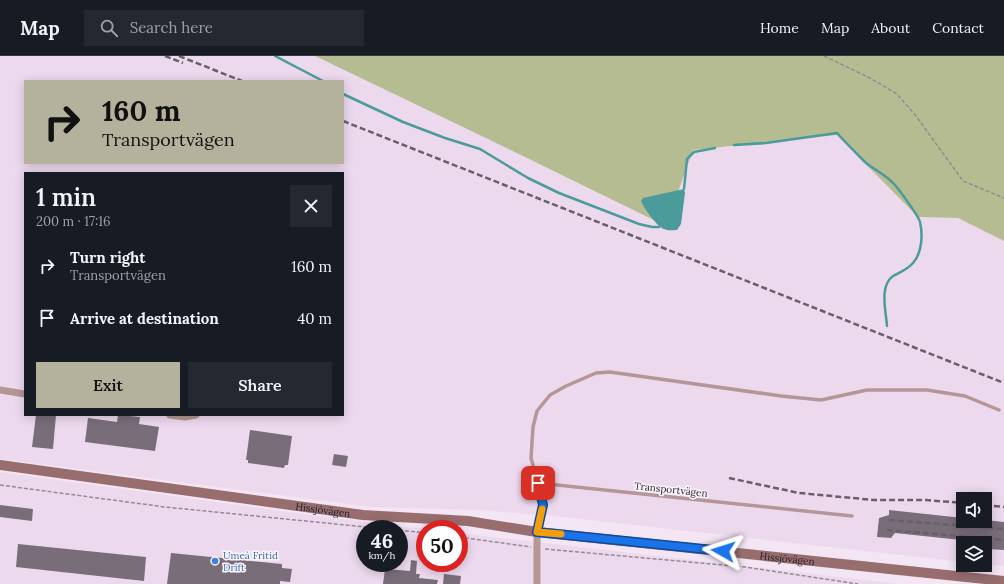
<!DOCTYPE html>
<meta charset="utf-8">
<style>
body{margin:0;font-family:Lora,serif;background:#242831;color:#f1f3f6;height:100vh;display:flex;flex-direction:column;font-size:15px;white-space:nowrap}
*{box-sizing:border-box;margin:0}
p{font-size:13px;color:#9ea1a6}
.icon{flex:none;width:22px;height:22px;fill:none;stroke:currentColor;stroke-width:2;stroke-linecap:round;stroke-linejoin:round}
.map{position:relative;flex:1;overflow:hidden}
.side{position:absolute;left:24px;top:116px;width:320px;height:244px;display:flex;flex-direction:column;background:#171b24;border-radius:0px;box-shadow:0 2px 10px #0003}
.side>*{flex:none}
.guide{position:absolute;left:24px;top:24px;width:320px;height:84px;border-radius:0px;box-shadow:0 2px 10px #0003;background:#b4b19c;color:#111;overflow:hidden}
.controls{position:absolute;left:956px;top:436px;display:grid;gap:8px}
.controls a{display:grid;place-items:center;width:36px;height:36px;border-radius:0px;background:#171b24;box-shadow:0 2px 10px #0003;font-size:20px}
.speed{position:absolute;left:356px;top:464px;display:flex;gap:8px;font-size:20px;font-weight:700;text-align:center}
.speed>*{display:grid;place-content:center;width:52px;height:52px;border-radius:50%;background:#171b24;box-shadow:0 2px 10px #0003;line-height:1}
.speed small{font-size:10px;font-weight:400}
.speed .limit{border:6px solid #d22;background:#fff;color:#111}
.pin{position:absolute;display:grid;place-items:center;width:34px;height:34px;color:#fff;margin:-17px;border-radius:8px;box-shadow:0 2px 6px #0006}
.me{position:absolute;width:44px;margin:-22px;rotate:276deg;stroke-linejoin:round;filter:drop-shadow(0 0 3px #0008)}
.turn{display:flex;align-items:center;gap:14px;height:84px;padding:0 12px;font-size:18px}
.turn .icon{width:52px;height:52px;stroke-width:2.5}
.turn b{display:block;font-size:28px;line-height:34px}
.round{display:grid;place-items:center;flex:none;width:42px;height:42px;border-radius:0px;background:#242831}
.overview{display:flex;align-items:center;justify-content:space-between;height:68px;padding:0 12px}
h1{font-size:24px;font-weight:600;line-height:30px}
.button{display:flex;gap:8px;margin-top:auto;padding:8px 12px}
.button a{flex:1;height:46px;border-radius:0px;background:#b4b19c;color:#111;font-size:16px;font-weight:600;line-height:46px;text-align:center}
.button a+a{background:#242831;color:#f1f3f6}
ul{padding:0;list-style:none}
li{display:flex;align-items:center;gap:12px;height:52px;padding:0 12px}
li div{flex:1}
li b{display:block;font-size:15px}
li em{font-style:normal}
header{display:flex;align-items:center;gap:24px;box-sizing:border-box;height:56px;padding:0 20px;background:#171b24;border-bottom:1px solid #363941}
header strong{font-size:19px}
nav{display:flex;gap:22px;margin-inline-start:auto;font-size:14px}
.search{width:280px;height:36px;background:#242831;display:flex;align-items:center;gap:10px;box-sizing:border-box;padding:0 14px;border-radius:0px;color:#9ea1a6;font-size:15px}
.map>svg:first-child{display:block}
.built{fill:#edd9ee;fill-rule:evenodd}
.green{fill:#b6bc91}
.water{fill:#4b9b9b}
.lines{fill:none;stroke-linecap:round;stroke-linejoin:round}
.stream{stroke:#4b9b9b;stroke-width:2.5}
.building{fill:#796d7a}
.path{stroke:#948a95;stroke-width:1.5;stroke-dasharray:4 2;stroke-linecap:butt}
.lane{stroke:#b49696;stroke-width:3.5}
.street{stroke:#b49696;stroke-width:7}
.secondary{stroke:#976d6e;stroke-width:10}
.rail{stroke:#676068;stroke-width:2.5;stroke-dasharray:6 3;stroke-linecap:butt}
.route-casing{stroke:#114b97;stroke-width:10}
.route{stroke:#1a73e8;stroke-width:7}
.slow{stroke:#f59e0b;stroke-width:7}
.shop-dot{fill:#3f7fe0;stroke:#fdf5fd;stroke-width:1.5}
.labels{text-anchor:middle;stroke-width:3;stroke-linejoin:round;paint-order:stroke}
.street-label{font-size:10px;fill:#221e23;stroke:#fdf5fd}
.shop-label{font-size:10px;fill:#366cbe;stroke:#fdf5fd;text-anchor:start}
</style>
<header>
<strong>Map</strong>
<div class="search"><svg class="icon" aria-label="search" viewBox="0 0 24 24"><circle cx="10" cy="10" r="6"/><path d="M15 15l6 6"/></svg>Search here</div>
<nav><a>Home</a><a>Map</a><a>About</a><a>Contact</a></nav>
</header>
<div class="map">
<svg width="1004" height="528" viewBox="0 0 1004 528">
<rect width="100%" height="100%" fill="#f3e5f4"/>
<g class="built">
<path d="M0 0H315L492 85 666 170 693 94 837 79 918 161 958 162 1004 185V510L985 508V487H963V506L554 460 479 454 371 451 0 403ZM25 25H343V107H25ZM25 117H343V359H25ZM963 443H985V465H963Z"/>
<path d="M0 416 325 461 425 473V507H459V477L899 528H0ZM365 473H399V507H365Z"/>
</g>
<path class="green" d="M315 0H1004V185L958 162 918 161 837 79 693 94 666 170 492 85Z"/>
<path class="water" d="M684 133 685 137 681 168 677 174C673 174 668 175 664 173 657 171 644 152 641 145L643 142Z"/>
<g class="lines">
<g class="stream">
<path d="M275 0 323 25"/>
<path d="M343 38 403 66 445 82 480 93 528 122 559 137 639 168 652 171H659"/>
<path d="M734 89 766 87 837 77C846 87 856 97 865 106 873 113 884 118 892 126 897 130 919 161 920 166 923 179 922 197 913 207 907 214 900 216 893 220 879 230 886 255 887 270"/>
<path d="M684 133 687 103 694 96 715 92"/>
</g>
</g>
<g class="building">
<path d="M36 359H56L53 393 32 391Z"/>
<path d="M118 359 140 361 139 368 159 371 155 395 85 386 88 362 117 366Z"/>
<path d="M250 374 292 380 288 409H285L284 412 248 407V404H246Z"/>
<path d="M334 398 348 400 346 411 332 409Z"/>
<path d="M0 449 33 453 32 465 0 461Z"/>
<path d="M889 454 963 462V465L985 464 1004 466V494L988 493 989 487 895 477 891 482 877 481 879 462 889 459Z"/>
<path d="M18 488 146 501 144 525 16 511Z"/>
<path d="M171 497 282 508V512L292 513 290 526 280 525V528H167Z"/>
<path d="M411 504 417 505 416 518H420L419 522 438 524 437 528H383L385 513 410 515Z"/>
<path d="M444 518 461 520 460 528H443Z"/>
</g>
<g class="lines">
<g class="path">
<path d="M824 0 870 22 897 38 916 60 963 125 1004 142"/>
<path d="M0 429 165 451 386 473"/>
<path d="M399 474 425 477"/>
<path d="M459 481 531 491"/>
<path d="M545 493 745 511 858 528"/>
</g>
<g class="lane">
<path d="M538 427 531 402 533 371 537 355 550 339 566 330 596 317 610 316 781 340 821 344 867 334H927L965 340 999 354"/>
<path d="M537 475 543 449 538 427 852 460"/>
</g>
<g class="street">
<path d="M0 334 25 338"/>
<path d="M170 359 185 361 196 359"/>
<path d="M537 528V476"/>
</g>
<path class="secondary" id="s1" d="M0 409 363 459 468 465 537 476 1004 525"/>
<g class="rail">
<path d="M165 0 183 7"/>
<path d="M179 0 242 25"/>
<path d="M343 65 1004 327"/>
<path d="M729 422 799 437 874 444H926L963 447"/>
<path d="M985 449 1004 451"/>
<path d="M889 464 1004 473"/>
<path d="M887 474 1004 484"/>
</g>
</g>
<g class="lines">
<defs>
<path id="route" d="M538 427 543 449 537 476 723 495"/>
</defs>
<use href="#route" class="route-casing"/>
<use href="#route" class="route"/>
<path class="slow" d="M542 453 537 476 561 478"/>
</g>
<circle class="shop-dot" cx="215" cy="505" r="4"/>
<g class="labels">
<g class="street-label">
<text transform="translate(671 433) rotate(6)" y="4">Transportvägen</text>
<text dy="4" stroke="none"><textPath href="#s1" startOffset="326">Hissjövägen</textPath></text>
<text dy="4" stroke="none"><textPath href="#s1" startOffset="793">Hissjövägen</textPath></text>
</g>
<g class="shop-label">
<text x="223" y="503">Umeå Fritid<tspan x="223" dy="12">Drift</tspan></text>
</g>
</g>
</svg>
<div class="controls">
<a><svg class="icon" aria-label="sound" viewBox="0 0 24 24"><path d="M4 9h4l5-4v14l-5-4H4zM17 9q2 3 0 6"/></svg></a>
<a><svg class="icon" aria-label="layers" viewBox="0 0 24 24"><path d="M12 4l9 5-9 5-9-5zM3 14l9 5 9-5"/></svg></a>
</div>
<div class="speed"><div>46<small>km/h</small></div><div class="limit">50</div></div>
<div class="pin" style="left:538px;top:427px;background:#d93025"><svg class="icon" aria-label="arrive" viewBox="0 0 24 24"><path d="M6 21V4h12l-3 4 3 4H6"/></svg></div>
<svg class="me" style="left:723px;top:495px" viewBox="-20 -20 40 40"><path d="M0-17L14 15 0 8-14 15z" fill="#1a73e8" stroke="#fff" stroke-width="4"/></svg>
<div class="guide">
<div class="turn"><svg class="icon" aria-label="right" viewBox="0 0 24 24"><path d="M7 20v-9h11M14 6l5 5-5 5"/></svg><div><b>160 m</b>Transportvägen</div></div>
</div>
<section class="side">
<div class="overview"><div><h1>1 min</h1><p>200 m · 17:16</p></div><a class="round"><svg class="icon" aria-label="close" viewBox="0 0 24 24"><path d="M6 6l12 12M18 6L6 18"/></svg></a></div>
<ul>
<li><svg class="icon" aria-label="right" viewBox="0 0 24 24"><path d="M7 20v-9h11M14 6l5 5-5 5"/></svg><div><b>Turn right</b><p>Transportvägen</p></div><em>160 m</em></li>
<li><svg class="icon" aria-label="arrive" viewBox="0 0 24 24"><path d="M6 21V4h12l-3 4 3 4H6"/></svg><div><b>Arrive at destination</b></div><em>40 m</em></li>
</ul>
<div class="button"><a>Exit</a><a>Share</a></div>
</section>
</div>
